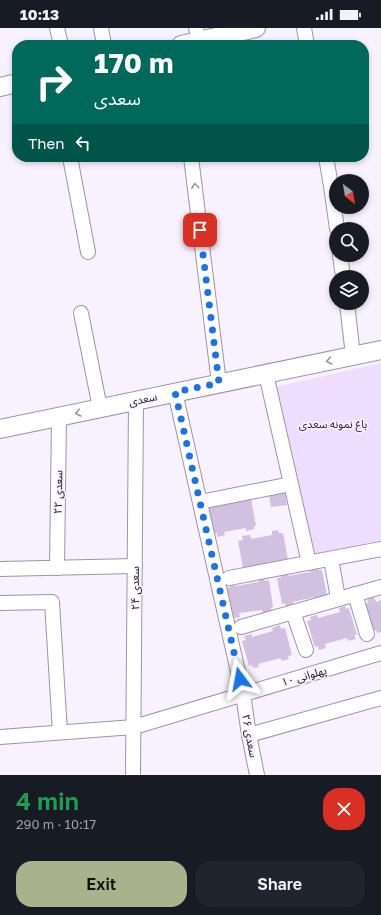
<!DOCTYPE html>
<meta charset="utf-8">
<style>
body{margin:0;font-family:"Golos Text","Noto Sans Arabic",sans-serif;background:#20242c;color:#f1f3f6;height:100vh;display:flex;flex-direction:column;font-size:15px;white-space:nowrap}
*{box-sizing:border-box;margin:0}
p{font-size:13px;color:#9ea1a6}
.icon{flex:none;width:22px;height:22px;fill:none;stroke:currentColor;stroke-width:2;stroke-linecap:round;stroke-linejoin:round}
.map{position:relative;height:747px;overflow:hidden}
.details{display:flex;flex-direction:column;background:#171b24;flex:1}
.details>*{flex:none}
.guide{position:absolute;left:12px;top:12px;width:357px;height:122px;border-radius:16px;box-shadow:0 2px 6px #0003;background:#00695c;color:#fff;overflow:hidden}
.needle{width:26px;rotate:149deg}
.buttons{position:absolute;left:329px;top:146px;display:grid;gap:8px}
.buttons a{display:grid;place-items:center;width:40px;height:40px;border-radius:50%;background:#171b24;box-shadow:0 2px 6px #0003;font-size:20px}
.pin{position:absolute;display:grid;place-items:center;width:34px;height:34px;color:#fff;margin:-17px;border-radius:8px;box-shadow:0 2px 6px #0006}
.me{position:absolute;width:44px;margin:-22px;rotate:347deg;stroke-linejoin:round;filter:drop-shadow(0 0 3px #0008)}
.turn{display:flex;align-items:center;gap:14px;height:84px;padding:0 16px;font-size:18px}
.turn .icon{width:52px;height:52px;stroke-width:2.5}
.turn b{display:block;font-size:28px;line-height:34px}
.then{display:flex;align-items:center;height:38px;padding:0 16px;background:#0003;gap:8px;font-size:15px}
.round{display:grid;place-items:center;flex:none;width:42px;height:42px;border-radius:16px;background:#20242c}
.head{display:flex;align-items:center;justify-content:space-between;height:68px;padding:0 16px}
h1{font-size:24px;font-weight:600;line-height:30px;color:#1e9e55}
.action{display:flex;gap:8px;margin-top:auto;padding:8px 16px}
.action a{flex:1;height:46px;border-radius:16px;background:#a8b28d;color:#111;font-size:16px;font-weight:600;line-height:46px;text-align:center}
.action a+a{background:#20242c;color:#f1f3f6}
.status{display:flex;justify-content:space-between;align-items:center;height:28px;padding:0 20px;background:#171b24;direction:ltr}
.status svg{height:11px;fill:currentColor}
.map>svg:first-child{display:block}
.green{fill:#efddfd}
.building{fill:#d1c0df}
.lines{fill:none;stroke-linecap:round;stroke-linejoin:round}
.minor-casing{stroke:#a191ad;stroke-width:16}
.major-casing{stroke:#a191ad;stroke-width:20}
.minor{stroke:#fff;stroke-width:14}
.major{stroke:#fff;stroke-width:18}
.oneway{stroke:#9b989d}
.route{stroke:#1a73e8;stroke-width:7;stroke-dasharray:0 12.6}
.labels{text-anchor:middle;stroke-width:3.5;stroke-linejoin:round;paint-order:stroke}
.street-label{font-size:11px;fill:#211b26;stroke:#f8f1fe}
.park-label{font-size:11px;fill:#3b1352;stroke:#f8f1fe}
</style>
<div class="status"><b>10:13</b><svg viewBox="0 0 49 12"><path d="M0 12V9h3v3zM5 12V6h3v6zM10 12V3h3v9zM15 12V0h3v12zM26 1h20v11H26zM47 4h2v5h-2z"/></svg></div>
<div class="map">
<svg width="381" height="747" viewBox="0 0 381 747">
<rect width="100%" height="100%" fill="#f8f1fe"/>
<path class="green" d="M381 335V515L313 529 275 359Z"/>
<g class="building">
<path d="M284 460 287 477 271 479 268 462Z"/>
<path d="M247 469 248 472 251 471 256 498H254V501L246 503V500L224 504 225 507 217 509V505H214L209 479 214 478 213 476 219 477 243 473 242 470Z"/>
<path d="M278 502 279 505H283L288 532 248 544 247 539 243 540 238 513 243 512 242 508 250 507 251 511 272 507V503Z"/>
<path d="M317 539 318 542H322L327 567 323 568 324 571 316 573 315 569 293 574V578L286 580 285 575 282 576 277 550H281V547L288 545V548L311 544 310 540Z"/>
<path d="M264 549 265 553 269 552 273 579 271 580V584L263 586 262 582 239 585 240 589 234 590 233 587H229L225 560 230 559 229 556 234 555 235 558 259 554 258 550Z"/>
<path d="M374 569 376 574 381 572V604L377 605 376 602 373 603 365 576 368 575 367 571Z"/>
<path d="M345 578 346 581 349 580 357 607H354L356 611 348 613 347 610 325 616 326 620 319 622 318 618 315 619 307 593 311 592 310 589 317 587 318 590 340 584 339 580Z"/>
<path d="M280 597 281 601 285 600 292 627 288 628 289 631 281 633V630L258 636 259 639 253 640 252 637 249 638 242 613 246 612 244 608 252 606V609L273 603 272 600Z"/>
</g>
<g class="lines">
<defs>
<g id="minor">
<path d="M57 0 61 17"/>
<path d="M101 0 104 17"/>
<path d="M196 0 199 13"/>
<path d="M304 0 307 17"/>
<path d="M70 129 88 224"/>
<path d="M191 129 219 355"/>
<path d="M326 129 331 158 337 201"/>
<path d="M340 227 343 249"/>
<path d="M347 275 353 328"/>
<path d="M81 285 100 380"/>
<path d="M266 346 309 535"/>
<path d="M175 364 243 666 249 707 257 747"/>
<path d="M200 474 291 456"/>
<path d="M331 531 338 570"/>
<path d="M57 540 59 389"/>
<path d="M0 541 135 538"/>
<path d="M229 550 381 521"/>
<path d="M355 566 367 606"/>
<path d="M0 575 52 574 60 704"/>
<path d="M293 584 306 622"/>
<path d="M241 599 381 559"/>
<path d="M249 707 381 670"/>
<path d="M0 709 134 699 381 625"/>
<path d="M133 747 136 373"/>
</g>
<g id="major">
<path d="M181 17 256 0"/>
<path d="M0 59 17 55"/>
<path d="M0 401 381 322"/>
</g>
</defs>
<use href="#minor" class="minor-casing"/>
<use href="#major" class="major-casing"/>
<use href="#minor" class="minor"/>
<use href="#major" class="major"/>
</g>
<defs><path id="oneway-chevron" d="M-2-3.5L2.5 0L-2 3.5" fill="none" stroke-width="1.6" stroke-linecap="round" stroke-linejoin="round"/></defs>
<g class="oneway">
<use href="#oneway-chevron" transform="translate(195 158) rotate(-97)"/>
<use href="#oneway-chevron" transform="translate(329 333) rotate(168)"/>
<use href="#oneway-chevron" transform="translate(78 385) rotate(168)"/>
</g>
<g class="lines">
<path class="route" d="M200 202 219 355 175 364 240 651"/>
</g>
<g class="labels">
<g class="street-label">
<text transform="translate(143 371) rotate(-12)" y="4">سعدی</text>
<text transform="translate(58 464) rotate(-89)" y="4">سعدی ۲۲</text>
<text transform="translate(135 560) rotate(-90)" y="4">سعدی ۲۴</text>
<text transform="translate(304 648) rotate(-16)" y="4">پهلوانی ۱۰</text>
<text transform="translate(250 708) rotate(80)" y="4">سعدی ۲۶</text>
</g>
<g class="park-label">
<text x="333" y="400">باغ نمونه سعدی</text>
</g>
</g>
</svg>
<div class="buttons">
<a><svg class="needle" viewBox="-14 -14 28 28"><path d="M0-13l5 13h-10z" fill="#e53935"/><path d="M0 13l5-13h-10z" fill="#9ea1a6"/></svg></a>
<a><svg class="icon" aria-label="search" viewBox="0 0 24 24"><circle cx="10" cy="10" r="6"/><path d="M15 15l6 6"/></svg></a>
<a><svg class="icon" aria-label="layers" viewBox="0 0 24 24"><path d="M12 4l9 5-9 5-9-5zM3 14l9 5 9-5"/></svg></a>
</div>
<div class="pin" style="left:200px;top:202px;background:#d93025"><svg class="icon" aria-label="arrive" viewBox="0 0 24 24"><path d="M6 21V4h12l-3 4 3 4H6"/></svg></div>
<svg class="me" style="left:240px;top:651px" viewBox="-20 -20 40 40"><path d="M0-17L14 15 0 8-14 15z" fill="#1a73e8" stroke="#fff" stroke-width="4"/></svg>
<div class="guide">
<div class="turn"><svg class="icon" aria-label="right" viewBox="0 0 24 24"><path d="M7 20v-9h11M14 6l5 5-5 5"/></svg><div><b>170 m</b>سعدی</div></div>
<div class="then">Then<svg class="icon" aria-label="left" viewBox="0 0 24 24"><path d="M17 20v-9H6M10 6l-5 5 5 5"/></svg></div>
</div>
</div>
<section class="details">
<div class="head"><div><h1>4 min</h1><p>290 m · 10:17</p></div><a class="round" style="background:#d93025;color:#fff"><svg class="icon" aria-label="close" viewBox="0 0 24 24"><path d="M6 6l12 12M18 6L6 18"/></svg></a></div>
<div class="action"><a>Exit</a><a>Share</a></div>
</section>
